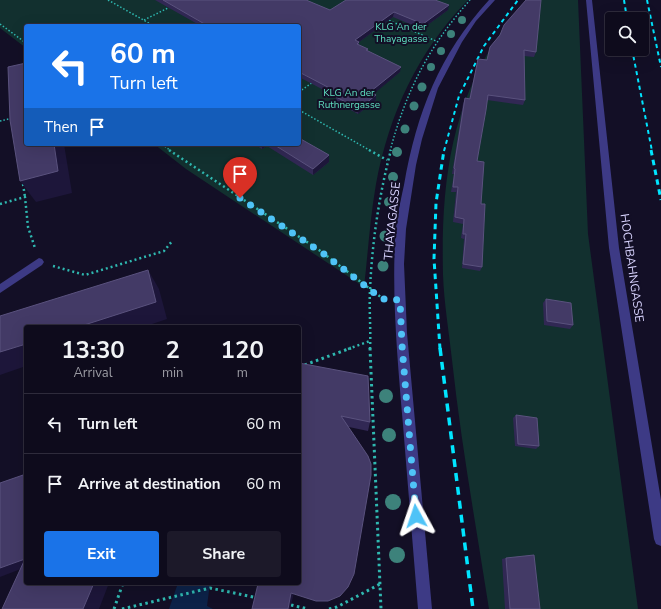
<!DOCTYPE html>
<style>
body{margin:0;font-family:"Nunito Sans",sans-serif;background:#1c1929;color:#f1f3f6;height:100vh;display:flex;flex-direction:column;font-size:15px;white-space:nowrap}
*{box-sizing:border-box;margin:0}
p{font-size:13px;color:#9b9ba3}
.icon{flex:none;width:22px;height:22px;fill:none;stroke:currentColor;stroke-width:2;stroke-linecap:round;stroke-linejoin:round}
.map{position:relative;flex:1;overflow:hidden}
.drawer{position:absolute;left:24px;top:325px;width:277px;height:260px;display:flex;flex-direction:column;background:#0e0b1c;border-radius:4px;box-shadow:0 4px 16px #0002,0 0 0 1px #2e2b3b}
.drawer>*{flex:none}
.hud{position:absolute;left:24px;top:24px;width:277px;height:122px;border-radius:4px;box-shadow:0 4px 16px #0002,0 0 0 1px #2e2b3b;background:#1a73e8;color:#fff;overflow:hidden}
.controls{position:absolute;left:605px;top:12px;display:grid;gap:8px}
.controls a{display:grid;place-items:center;width:44px;height:44px;border-radius:4px;background:#0e0b1c;box-shadow:0 4px 16px #0002,0 0 0 1px #2e2b3b;font-size:20px}
.pin{position:absolute;display:grid;place-items:center;width:34px;height:34px;color:#fff;margin:-41px -17px;border-radius:50% 50% 50% 0;rotate:-45deg;box-shadow:0 0 4px #0007}
.pin .icon{rotate:45deg}
.me{position:absolute;width:44px;margin:-22px;rotate:355deg;stroke-linejoin:round;filter:drop-shadow(0 0 3px #0008)}
.turn{display:flex;align-items:center;gap:14px;height:84px;padding:0 20px;font-size:18px}
.turn .icon{width:52px;height:52px;stroke-width:2.5}
.turn b{display:block;font-size:28px;line-height:34px}
.then{display:flex;align-items:center;height:38px;padding:0 20px;background:#0003;gap:8px;font-size:15px}
.eta{display:flex;justify-content:space-evenly;align-items:center;height:68px;text-align:center}
.eta b{font-size:24px;font-weight:700;line-height:28px}
.cta{display:flex;gap:8px;margin-top:auto;padding:8px 20px}
.cta a{flex:1;height:46px;border-radius:4px;background:#1a73e8;color:#fff;font-size:16px;font-weight:700;line-height:46px;text-align:center}
.cta a+a{background:#1c1929;color:#f1f3f6}
ul{padding:0;list-style:none}
li{display:flex;align-items:center;gap:12px;height:60px;padding:0 20px;border-top:1px solid #2e2b3b}
li div{flex:1}
li b{display:block;font-size:15px}
li em{font-style:normal}
.map>svg:first-child{display:block}
.green{fill:#12302f}
.water{fill:#0c2248}
.lines{fill:none;stroke-linecap:round;stroke-linejoin:round}
.path-far2{stroke:#2fb8b0;stroke-width:1.5;stroke-dasharray:1.5 2;stroke-linecap:butt}
.path-far1{stroke:#2fb8b0;stroke-width:2.5;stroke-dasharray:2 3;stroke-linecap:butt}
.path{stroke:#2fb8b0;stroke-width:3;stroke-dasharray:2.5 3.5;stroke-linecap:butt}
.street{fill:#3d3a85;fill-rule:evenodd}
.rail-far2{stroke:#00e5ff;stroke-width:2;stroke-dasharray:4 3.5;stroke-linecap:butt}
.rail-far1{stroke:#00e5ff;stroke-width:3;stroke-dasharray:5.5 4.5;stroke-linecap:butt}
.rail{stroke:#00e5ff;stroke-width:3.5;stroke-dasharray:8 6;stroke-linecap:butt}
.tree{fill:#3d827b}
.wall{fill:#312854}
.shaded-wall{fill:#1d163a}
.building{fill:#433a66;stroke:#5a527e}
.route{stroke:#4fc3f7;stroke-width:7;stroke-dasharray:0 12.6}
.labels{text-anchor:middle;stroke-width:4;stroke-linejoin:round;paint-order:stroke}
.far-park-label{font-size:10px;fill:#5fe0c0;stroke:#130f26}
.street-label{font-size:12px;fill:#d9d4ff;stroke:#130f26}
</style>
<div class="map">
<svg width="661" height="609" viewBox="0 0 661 609">
<rect width="100%" height="100%" fill="#130f26"/>
<g class="green">
<path d="M0 0H468C418 51 389 114 376 184 370 218 368 253 364 287L186 169 154 144H299V26H26V48L0 28Z"/>
<path d="M527 0H578L588 234 638 609H489C476 526 461 443 452 360 449 332 444 303 443 275 441 191 449 111 496 40 506 25 515 12 527 0Z"/>
</g>
<path class="water" d="M178 583H210L207 606 213 609H169Z"/>
<g class="lines">
<g class="path-far2">
<path d="M108 0 154 26"/>
<path d="M386 19 436 41"/>
<path d="M144 20 170 7"/>
<path d="M0 24 26 43"/>
<path d="M299 92 313 82"/>
<path d="M299 110 371 151"/>
<path d="M0 121 13 118"/>
<path d="M162 144 171 151"/>
<path d="M390 151C406 91 429 46 470 0"/>
</g>
<g class="path-far1">
<path d="M169 150 319 250 382 298"/>
<path d="M369 150 387 160"/>
<path d="M23 184 25 197"/>
<path d="M0 204 25 197 28 227 35 248"/>
<path d="M53 266 85 275 164 251 173 240"/>
<path d="M348 349 370 341"/>
<path d="M370 349C371 329 369 310 370 290 372 243 379 195 391 150"/>
</g>
<g class="path">
<path d="M370 348 381 609"/>
<path d="M299 367 351 348"/>
<path d="M291 605 308 609"/>
<path d="M114 609 123 583"/>
<path d="M122 609 210 588 258 598"/>
<path d="M329 609 337 607 380 584"/>
</g>
<g class="street">
<path d="M489 0H495L476 21 462 42 438 88 422 139 416 165 406 229 404 264 407 333 432 609H418C413 548 408 487 403 425 398 364 392 303 395 241 396 222 400 203 404 185 417 112 439 55 489 0Z"/>
<path d="M586 0H592L619 248 661 500V546L656 544 654 539 609 248Z"/>
<path d="M39 258 42 259 44 262 42 265 0 293V284Z"/>
</g>
<g class="rail-far2">
<path d="M624 0 627 19"/>
<path d="M647 0 661 67"/>
<path d="M632 49 652 151"/>
<path d="M444 151 459 96 484 46 518 0"/>
</g>
<g class="rail-far1">
<path d="M651 150 661 200"/>
<path d="M440 349 434 259 436 203 444 150"/>
</g>
<path class="rail" d="M440 348 473 609"/>
</g>
<g class="tree">
<circle cx="462" cy="20" r="4"/>
<circle cx="451" cy="34" r="4"/>
<circle cx="441" cy="51" r="4"/>
<circle cx="431" cy="67" r="4"/>
<circle cx="422" cy="87" r="4.5"/>
<circle cx="414" cy="106" r="4.5"/>
<circle cx="405" cy="129" r="4.5"/>
<circle cx="397" cy="152" r="5"/>
<circle cx="393" cy="177" r="5"/>
<circle cx="389" cy="202" r="5"/>
<circle cx="385" cy="236" r="5.5"/>
<circle cx="383" cy="266" r="5.5"/>
<circle cx="386" cy="396" r="7"/>
<circle cx="389" cy="435" r="7"/>
<circle cx="393" cy="502" r="8"/>
<circle cx="397" cy="555" r="8"/>
</g>
<g class="wall">
<path d="M155 0H306L330 10H448L422 29 393 17 359 42V45L368 49V51L400 72 374 93 376 95V100L358 114 336 102V97H337L299 77V26H201Z"/>
<path d="M500 35 536 52 534 57 524 56 525 100 523 105 487 100 477 161 481 204 482 267 480 271 462 268 464 239 461 238 463 224 453 222 456 192H451L454 174H452L463 104 465 98 469 99 478 59 487 60 490 47Z"/>
<path d="M254 144H299L329 162 313 175 267 146 262 149Z"/>
<path d="M546 299 573 325 570 329 544 325 543 303Z"/>
<path d="M299 363 370 422 368 431 349 427 294 594 258 584Z"/>
<path d="M516 415 539 446 536 449 515 446 513 418Z"/>
<path d="M506 558 540 609H505L502 559Z"/>
</g>
<g class="shaded-wall">
<path d="M449 5 448 10 422 29 423 24Z"/>
<path d="M394 12 393 17 355 45V40Z"/>
<path d="M401 67 400 72 370 97V92Z"/>
<path d="M376 95V100L358 114 359 109Z"/>
<path d="M54 144H64L72 193 36 202 20 181Z"/>
<path d="M262 144H266L267 146 262 149Z"/>
<path d="M329 155V162L313 175V169Z"/>
<path d="M148 270 159 289 167 319 143 327H78Z"/>
<path d="M26 344V366L0 375V352Z"/>
<path d="M25 559 26 567 0 577V568Z"/>
<path d="M94 583H109L99 609H83Z"/>
<path d="M291 593H294L290 609H288Z"/>
</g>
<g class="building">
<path d="M163 0H306L330 10 346 0H435L449 5 423 24 394 12 355 40 359 42 357 44 368 49 366 50 401 67 370 92 376 95 359 109 336 97 341 94 299 72V26H208Z"/>
<path d="M526 0H541L536 52 524 50 525 100 488 95 486 110 477 161 484 162 481 204H485L482 267 463 264 466 234H463L464 219 455 217 458 187H453L455 169 454 168 465 98 470 99 478 59 487 60 490 47 500 35 504 25Z"/>
<path d="M26 63V144H54L58 171 20 181 10 120 8 67Z"/>
<path d="M299 138 329 155 313 169 273 144H299Z"/>
<path d="M148 270 156 302 78 327H26V344L0 352V316Z"/>
<path d="M546 299 571 303 573 325 547 321Z"/>
<path d="M299 363 368 376 370 422 341 416 368 456 371 464V475L354 574 348 587 340 596 328 601H316L291 593 288 609H252L258 584 252 583H299Z"/>
<path d="M516 415 537 418 539 446 518 444Z"/>
<path d="M26 474V583H94L83 609H2L25 559 0 568V483Z"/>
<path d="M534 555 540 609H510L506 558Z"/>
</g>
<g class="lines">
<path class="route" d="M240 198 324 254 382 299 400 300 402 345 416 516"/>
</g>
<g class="labels">
<g class="far-park-label">
<text x="401" y="30">KLG An der<tspan x="401" dy="12">Thayagasse</tspan></text>
<text x="349" y="96">KLG An der<tspan x="349" dy="12">Ruthnergasse</tspan></text>
</g>
<g class="street-label">
<text transform="translate(392 221) rotate(-84)" y="4">THAYAGASSE</text>
<text transform="translate(632 268) rotate(82)" y="4">HOCHBAHNGASSE</text>
</g>
</g>
</svg>
<div class="controls">
<a><svg class="icon" aria-label="search" viewBox="0 0 24 24"><circle cx="10" cy="10" r="6"/><path d="M15 15l6 6"/></svg></a>
</div>
<div class="pin" style="left:240px;top:198px;background:#d93025"><svg class="icon" aria-label="arrive" viewBox="0 0 24 24"><path d="M6 21V4h12l-3 4 3 4H6"/></svg></div>
<svg class="me" style="left:416px;top:516px" viewBox="-20 -20 40 40"><path d="M0-17L14 15 0 8-14 15z" fill="#4fc3f7" stroke="#fff" stroke-width="4"/></svg>
<div class="hud">
<div class="turn"><svg class="icon" aria-label="left" viewBox="0 0 24 24"><path d="M17 20v-9H6M10 6l-5 5 5 5"/></svg><div><b>60 m</b>Turn left</div></div>
<div class="then">Then<svg class="icon" aria-label="arrive" viewBox="0 0 24 24"><path d="M6 21V4h12l-3 4 3 4H6"/></svg></div>
</div>
<section class="drawer">
<div class="eta">
<div><b>13:30</b><p>Arrival</p></div>
<div><b>2</b><p>min</p></div>
<div><b>120</b><p>m</p></div>
</div>
<ul>
<li><svg class="icon" aria-label="left" viewBox="0 0 24 24"><path d="M17 20v-9H6M10 6l-5 5 5 5"/></svg><div><b>Turn left</b></div><em>60 m</em></li>
<li><svg class="icon" aria-label="arrive" viewBox="0 0 24 24"><path d="M6 21V4h12l-3 4 3 4H6"/></svg><div><b>Arrive at destination</b></div><em>60 m</em></li>
</ul>
<div class="cta"><a>Exit</a><a>Share</a></div>
</section>
</div>
